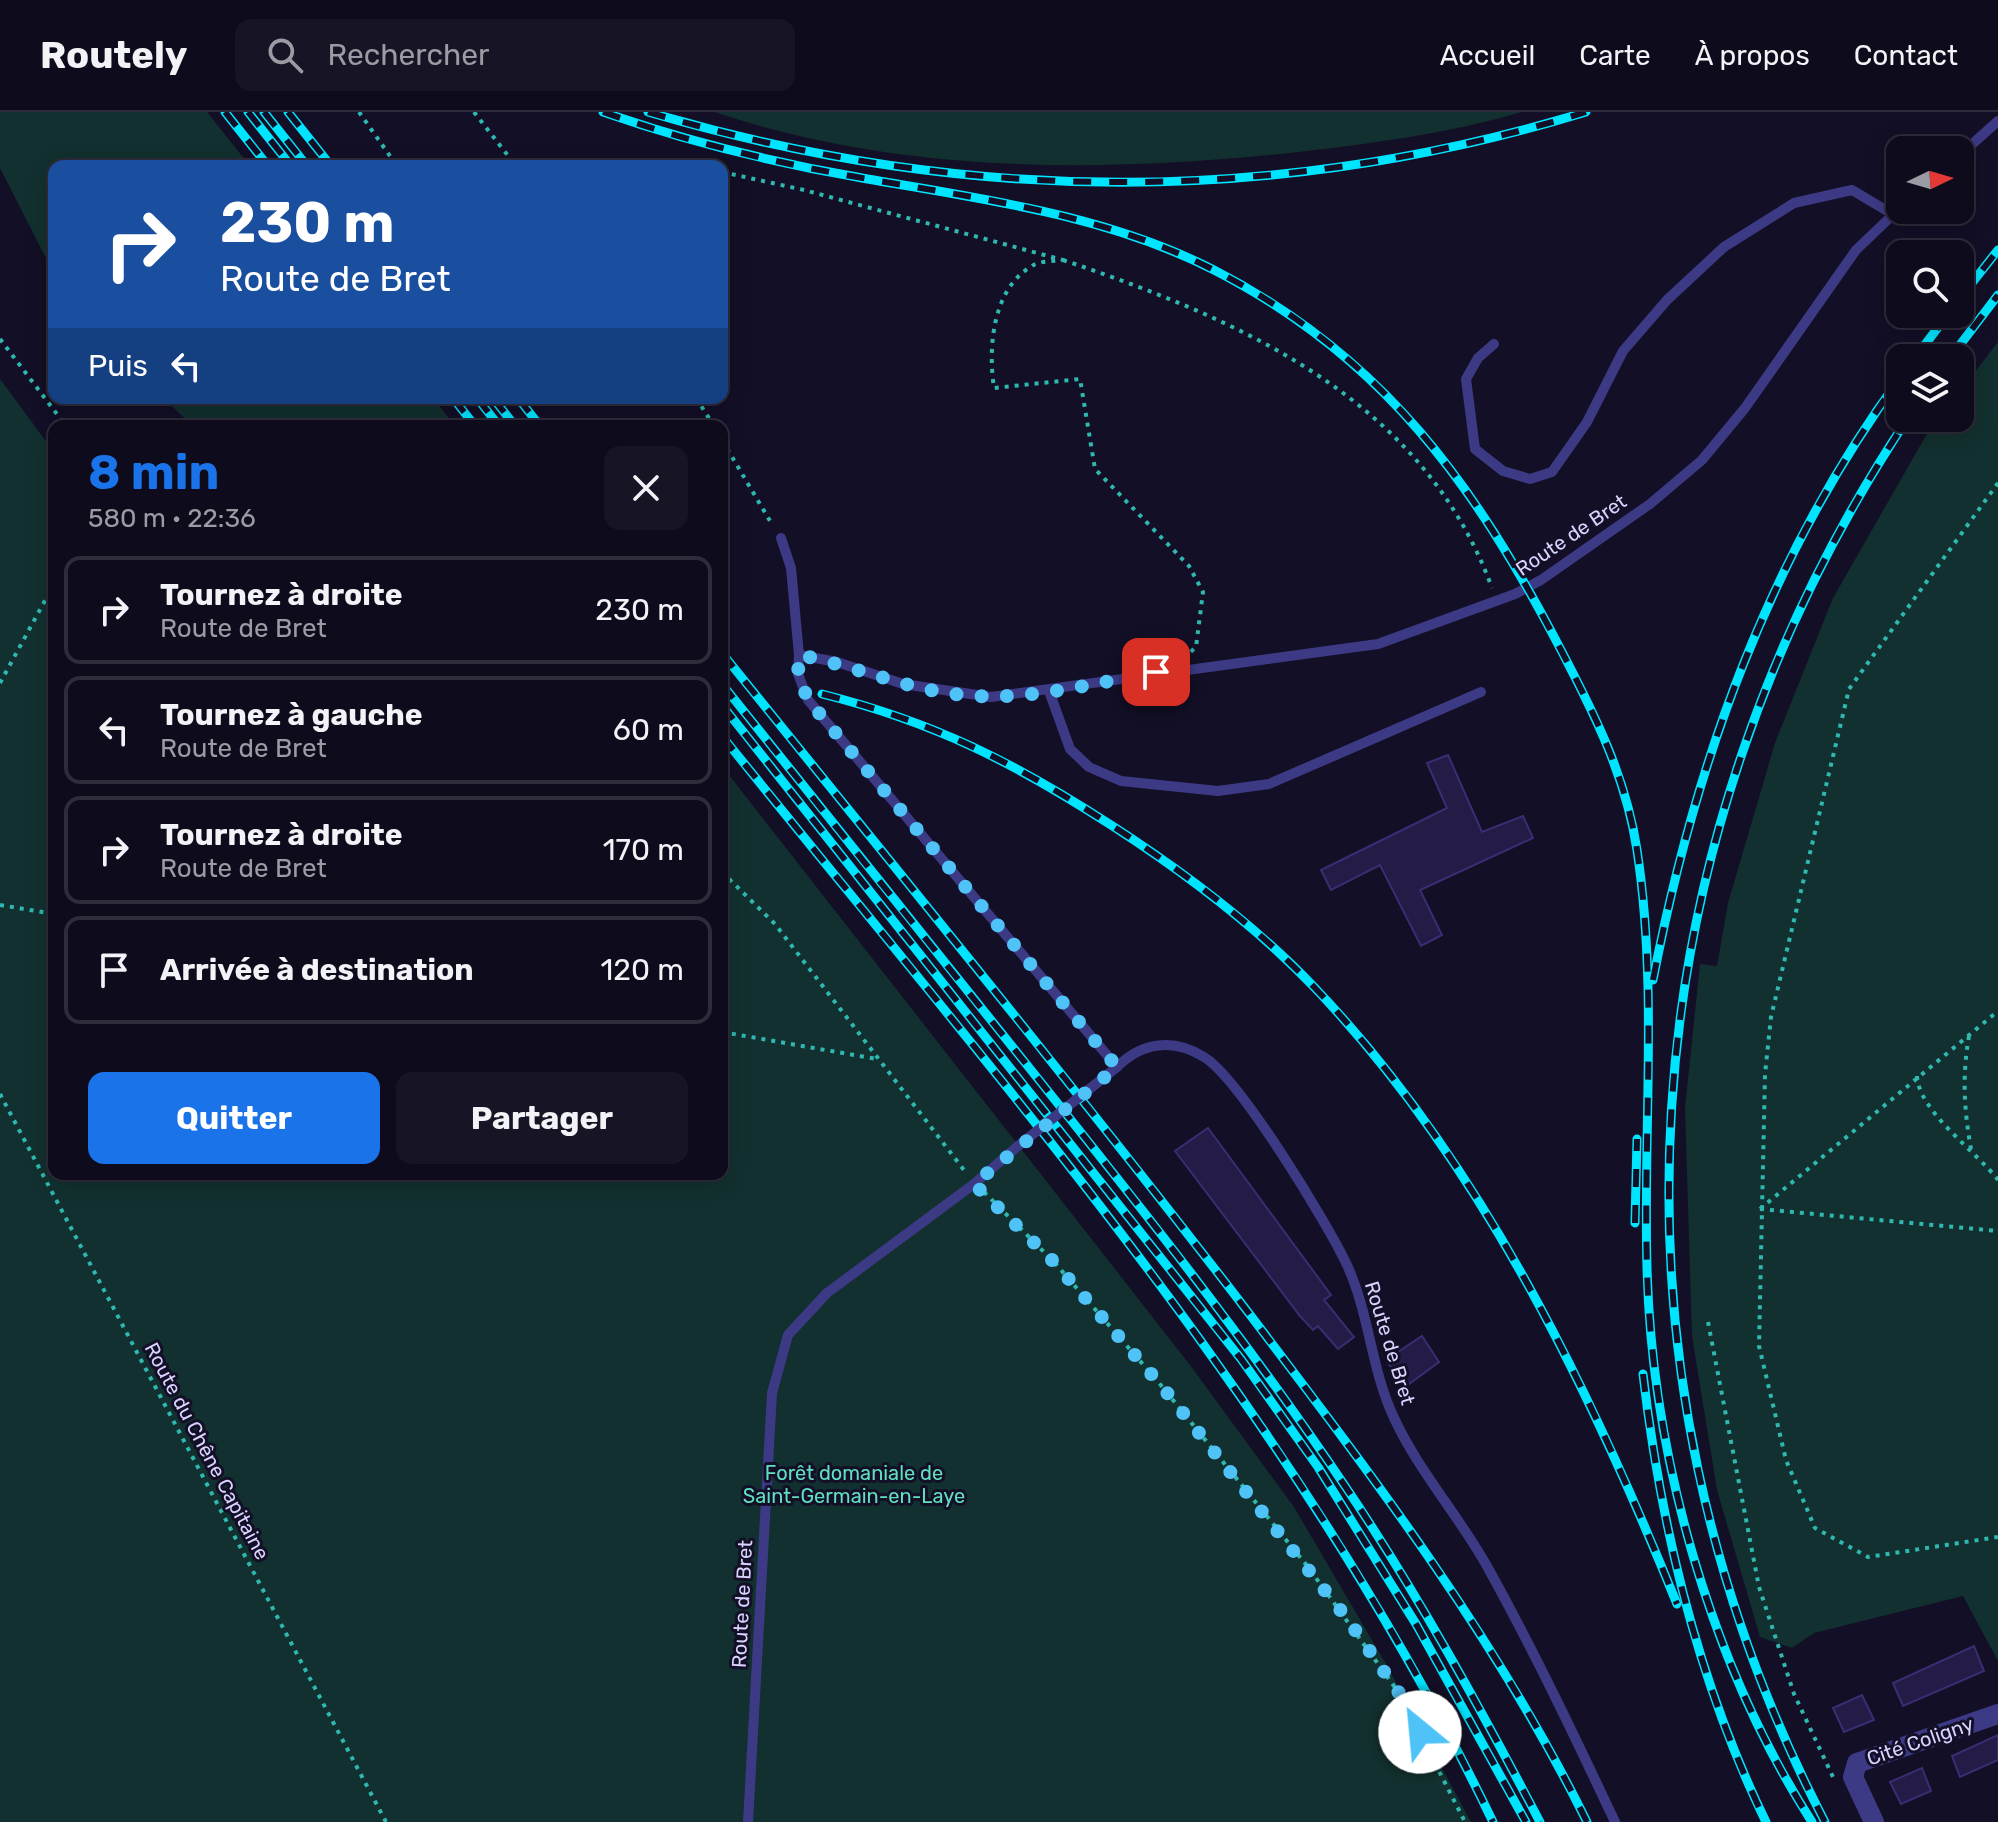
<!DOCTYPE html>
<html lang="fr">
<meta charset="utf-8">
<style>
body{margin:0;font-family:Rubik,sans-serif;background:#171425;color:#f1f3f6;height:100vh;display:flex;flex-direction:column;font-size:30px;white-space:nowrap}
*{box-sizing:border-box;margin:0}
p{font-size:26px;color:#9b9ba3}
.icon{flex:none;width:44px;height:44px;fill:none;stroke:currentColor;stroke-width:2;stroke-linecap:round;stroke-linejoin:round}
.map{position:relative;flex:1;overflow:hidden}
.drawer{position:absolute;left:48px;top:308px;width:680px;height:760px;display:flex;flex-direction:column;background:#0e0b1c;border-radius:16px;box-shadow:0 4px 20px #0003,0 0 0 2px #2e2b3b}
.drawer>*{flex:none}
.hud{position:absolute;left:48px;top:48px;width:680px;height:244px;border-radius:16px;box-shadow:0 4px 20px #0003,0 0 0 2px #2e2b3b;background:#1a4fa0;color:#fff;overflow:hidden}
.needle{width:52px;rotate:85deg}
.buttons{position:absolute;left:1886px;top:24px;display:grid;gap:16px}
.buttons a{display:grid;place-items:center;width:88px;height:88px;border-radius:16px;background:#0e0b1c;box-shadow:0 4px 20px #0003,0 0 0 2px #2e2b3b;font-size:40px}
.pin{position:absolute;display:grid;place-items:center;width:68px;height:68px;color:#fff;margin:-34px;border-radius:16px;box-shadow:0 4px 12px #0006}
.me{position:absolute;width:88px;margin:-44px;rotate:332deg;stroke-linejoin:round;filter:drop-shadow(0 0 6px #0008)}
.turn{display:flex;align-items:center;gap:28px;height:168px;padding:0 40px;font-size:36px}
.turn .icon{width:104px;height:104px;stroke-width:2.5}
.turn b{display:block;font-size:56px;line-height:68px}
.then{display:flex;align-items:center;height:76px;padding:0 40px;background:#0003;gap:16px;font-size:30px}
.round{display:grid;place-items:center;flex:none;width:84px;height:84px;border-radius:16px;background:#171425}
.head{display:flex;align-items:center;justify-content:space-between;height:136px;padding:0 40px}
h1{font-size:48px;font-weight:700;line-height:60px;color:#1a73e8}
.primary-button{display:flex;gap:16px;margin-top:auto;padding:16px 40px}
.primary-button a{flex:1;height:92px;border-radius:16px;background:#1a73e8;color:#fff;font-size:32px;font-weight:700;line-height:92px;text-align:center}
.primary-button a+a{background:#171425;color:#f1f3f6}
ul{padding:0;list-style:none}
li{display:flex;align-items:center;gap:24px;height:108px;margin:0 16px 12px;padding:0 24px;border:4px solid #2e2b3b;border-radius:16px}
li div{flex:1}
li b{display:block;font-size:30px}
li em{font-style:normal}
header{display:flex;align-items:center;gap:48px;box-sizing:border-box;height:112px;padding:0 40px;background:#0e0b1c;border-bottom:2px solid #2e2b3b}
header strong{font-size:38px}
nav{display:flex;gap:44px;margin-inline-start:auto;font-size:28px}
.search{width:560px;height:72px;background:#171425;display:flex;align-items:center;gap:20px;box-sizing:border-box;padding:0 28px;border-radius:16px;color:#9b9ba3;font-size:30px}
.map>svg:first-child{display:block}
.green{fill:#12302f}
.building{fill:#241b47;stroke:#3b2d73;stroke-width:2}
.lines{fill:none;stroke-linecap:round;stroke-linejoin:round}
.path{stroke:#2fb8b0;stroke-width:4;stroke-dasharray:4 6;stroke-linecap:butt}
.lane{stroke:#3d3a85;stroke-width:10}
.street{stroke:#3d3a85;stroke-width:20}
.rail-casing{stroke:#00e5ff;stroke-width:9}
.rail{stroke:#130f26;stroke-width:6;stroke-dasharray:18;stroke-linecap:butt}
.lane-bridge{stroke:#3d3a85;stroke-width:10}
.route{stroke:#4fc3f7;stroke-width:14;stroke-dasharray:0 25.2}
.labels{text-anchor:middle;stroke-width:6;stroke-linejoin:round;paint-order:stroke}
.street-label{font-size:20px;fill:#d9d4ff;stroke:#130f26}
.park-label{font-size:20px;fill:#5fe0c0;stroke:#130f26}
</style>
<header>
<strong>Routely</strong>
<div class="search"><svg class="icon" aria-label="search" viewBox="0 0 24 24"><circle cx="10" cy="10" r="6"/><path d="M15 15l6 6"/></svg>Rechercher</div>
<nav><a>Accueil</a><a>Carte</a><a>À propos</a><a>Contact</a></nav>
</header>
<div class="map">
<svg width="1998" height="1710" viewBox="0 0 1998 1710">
<rect width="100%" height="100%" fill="#130f26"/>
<g class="green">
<path d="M0 0H207L250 54H54V162L0 56Z"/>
<path d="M715 0H1522C1446 22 1369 32 1290 41 1101 61 897 62 715 0Z"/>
<path d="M1998 230V1549L1963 1484 1814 1521 1792 1536 1760 1525 1717 1378 1692 1224 1685 996 1700 852 1717 854 1728 791 1775 631 1833 486 1928 320 1939 306H1960V279Z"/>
<path d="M0 267 54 340V1062H722V654L1190 1253 1294 1395 1386 1552 1471 1710H0Z"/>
<path d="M163 286H433L455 314H193Z"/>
</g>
<g class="building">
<path d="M1448 643 1482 720 1523 704 1533 726 1420 778 1442 823 1421 834 1380 753 1331 778 1321 758 1447 696 1427 651Z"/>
<path d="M1208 1016 1331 1183 1324 1188 1354 1225 1338 1237 1318 1214 1313 1218 1300 1204 1175 1039Z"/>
<path d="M1422 1224 1439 1250 1405 1275 1386 1248Z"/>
<path d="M1974 1534 1984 1559 1903 1594 1893 1571Z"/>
<path d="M1862 1583 1874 1608 1844 1620 1833 1596Z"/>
<path d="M1998 1623V1648L1960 1665 1952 1644Z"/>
<path d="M1922 1656 1931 1679 1901 1692 1890 1670Z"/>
</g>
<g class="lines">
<g class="path">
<path d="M359 0 397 54"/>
<path d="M474 0 516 54"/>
<path d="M722 60 804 78 1063 148C1054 149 1039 149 1032 154 992 177 988 236 994 276L1080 267 1095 357 1189 454 1203 480 1196 535 1186 544"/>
<path d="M1063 148C1241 208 1423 287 1492 476"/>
<path d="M0 227 66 314"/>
<path d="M599 286 604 293"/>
<path d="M696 286 714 314"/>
<path d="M722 328 773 414"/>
<path d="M1998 371 1849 577 1771 905 1765 962 1759 1234 1786 1348 1815 1416 1868 1445 1998 1425"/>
<path d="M0 571 54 472"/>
<path d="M722 760 775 812 967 1062"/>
<path d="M0 793 54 802"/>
<path d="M722 920 877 947"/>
<path d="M1969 924C1962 963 1964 998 1971 1037"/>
<path d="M1917 964C1919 1000 1976 1039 1998 1068"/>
<path d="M0 982 386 1710"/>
<path d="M984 1080 1054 1150 1160 1272 1308 1455 1399 1581 1465 1710"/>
<path d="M1760 1097 1998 899"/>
<path d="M1760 1097 1998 1119"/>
<path d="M1708 1210 1759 1475 1794 1582 1833 1665"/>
</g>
<g class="lane">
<path d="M1960 43 1998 9"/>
<path d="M1494 232 1478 246 1466 267 1475 337 1503 359 1530 367 1552 360 1587 310 1623 239 1667 188 1724 135 1794 91 1852 78 1894 103"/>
<path d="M781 426 791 456 799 543"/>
<path d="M1049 579 1070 637 1089 655 1121 669 1218 679 1269 672 1481 580"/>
<path d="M748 1710 772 1281 788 1223 827 1181 974 1072 1018 1034"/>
<path d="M1615 1710C1575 1625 1534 1539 1488 1456 1460 1405 1420 1361 1395 1308 1371 1259 1370 1203 1347 1153 1328 1112 1239 966 1204 945 1173 926 1142 930 1117 955L808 588 798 562 799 543 837 550 903 572 991 585 1378 532 1515 482 1541 468 1650 392 1702 348 1745 296 1856 138 1900 96"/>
</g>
<path class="street" d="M1874 1710 1853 1665 1857 1651 1998 1602"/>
<defs>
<g id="rail">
<path d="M225 0 268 54"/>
<path d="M248 0 291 54"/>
<path d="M264 0 307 54"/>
<path d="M288 0 331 54"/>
<path d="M603 0C686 29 771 50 857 65 979 87 1102 101 1214 158 1384 245 1475 373 1561 538 1595 603 1626 665 1637 738 1658 876 1643 1017 1647 1156 1652 1344 1710 1551 1812 1710"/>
<path d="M648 0C960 92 1275 95 1586 0"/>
<path d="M1960 186 1998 138"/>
<path d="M1915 246 1948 202"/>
<path d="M1950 246 1998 183"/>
<path d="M453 286 475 314"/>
<path d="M477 286 499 314"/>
<path d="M493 286 515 314"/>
<path d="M518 286 540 314"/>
<path d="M722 541C895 756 1070 969 1238 1187 1365 1354 1494 1521 1587 1710"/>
<path d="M722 572C825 701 928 830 1031 958 1140 1094 1248 1230 1345 1374 1418 1482 1480 1596 1540 1710"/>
<path d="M822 582C934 610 1015 651 1111 713 1184 760 1255 813 1315 876 1480 1049 1588 1273 1677 1492"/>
<path d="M722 593 1241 1247 1318 1355 1416 1512 1526 1710"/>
<path d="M722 624C1000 970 1300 1307 1493 1710"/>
<path d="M1653 868C1695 651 1769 445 1900 266"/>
<path d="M1635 1111 1637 1027"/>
<path d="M1643 1262C1661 1416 1698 1570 1766 1710"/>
<path d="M1825 1710C1588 1255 1625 731 1908 306"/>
</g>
</defs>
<use href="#rail" class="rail-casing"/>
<use href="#rail" class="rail"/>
<path class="lane-bridge" d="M1018 1034 1117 955"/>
</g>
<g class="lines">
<path class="route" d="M1156 560C1090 572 1021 591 954 582 901 575 851 553 799 543L798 562 808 588 1117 955 974 1072 1054 1150 1160 1272 1346 1505 1399 1581 1420 1620"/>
</g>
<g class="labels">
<g class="street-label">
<text transform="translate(1571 423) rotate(-34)" y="7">Route de Bret</text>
<text transform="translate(1390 1231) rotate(73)" y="7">Route de Bret</text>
<text transform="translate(207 1339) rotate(62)" y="7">Route du Chêne Capitaine</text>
<text transform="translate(742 1492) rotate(-87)" y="7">Route de Bret</text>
<text transform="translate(1920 1629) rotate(-19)" y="7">Cité Coligny</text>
</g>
<g class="park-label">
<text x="854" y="1368">Forêt domaniale de<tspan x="854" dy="23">Saint-Germain-en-Laye</tspan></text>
</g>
</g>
</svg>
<div class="buttons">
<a><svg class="needle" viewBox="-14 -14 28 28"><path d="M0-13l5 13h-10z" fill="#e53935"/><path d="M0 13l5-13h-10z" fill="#9b9ba3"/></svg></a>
<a><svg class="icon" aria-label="search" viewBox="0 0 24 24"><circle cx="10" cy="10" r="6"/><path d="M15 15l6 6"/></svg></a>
<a><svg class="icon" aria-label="layers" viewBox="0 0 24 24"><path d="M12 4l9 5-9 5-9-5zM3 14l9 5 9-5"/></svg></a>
</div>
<div class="pin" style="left:1156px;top:560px;background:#d93025"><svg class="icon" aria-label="arrive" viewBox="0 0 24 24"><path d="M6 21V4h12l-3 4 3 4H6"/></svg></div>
<svg class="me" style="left:1420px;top:1620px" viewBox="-20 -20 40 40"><circle r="19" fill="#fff"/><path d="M0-13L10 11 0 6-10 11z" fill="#4fc3f7"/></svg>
<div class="hud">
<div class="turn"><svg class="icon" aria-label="right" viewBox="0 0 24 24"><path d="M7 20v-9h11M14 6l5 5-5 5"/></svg><div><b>230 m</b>Route de Bret</div></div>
<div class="then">Puis<svg class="icon" aria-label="left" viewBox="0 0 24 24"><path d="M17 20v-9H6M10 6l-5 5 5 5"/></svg></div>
</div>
<section class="drawer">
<div class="head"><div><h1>8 min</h1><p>580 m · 22:36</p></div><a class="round"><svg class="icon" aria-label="close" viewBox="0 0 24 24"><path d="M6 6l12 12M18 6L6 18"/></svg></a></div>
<ul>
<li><svg class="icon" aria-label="right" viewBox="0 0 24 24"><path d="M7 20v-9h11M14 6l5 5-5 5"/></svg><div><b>Tournez à droite</b><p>Route de Bret</p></div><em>230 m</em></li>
<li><svg class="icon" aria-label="left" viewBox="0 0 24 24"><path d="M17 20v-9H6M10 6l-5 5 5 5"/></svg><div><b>Tournez à gauche</b><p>Route de Bret</p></div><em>60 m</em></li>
<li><svg class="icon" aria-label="right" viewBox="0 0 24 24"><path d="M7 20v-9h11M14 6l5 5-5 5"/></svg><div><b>Tournez à droite</b><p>Route de Bret</p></div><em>170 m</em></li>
<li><svg class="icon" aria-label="arrive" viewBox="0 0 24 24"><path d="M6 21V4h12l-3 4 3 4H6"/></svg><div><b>Arrivée à destination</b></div><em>120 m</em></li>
</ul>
<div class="primary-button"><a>Quitter</a><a>Partager</a></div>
</section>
</div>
